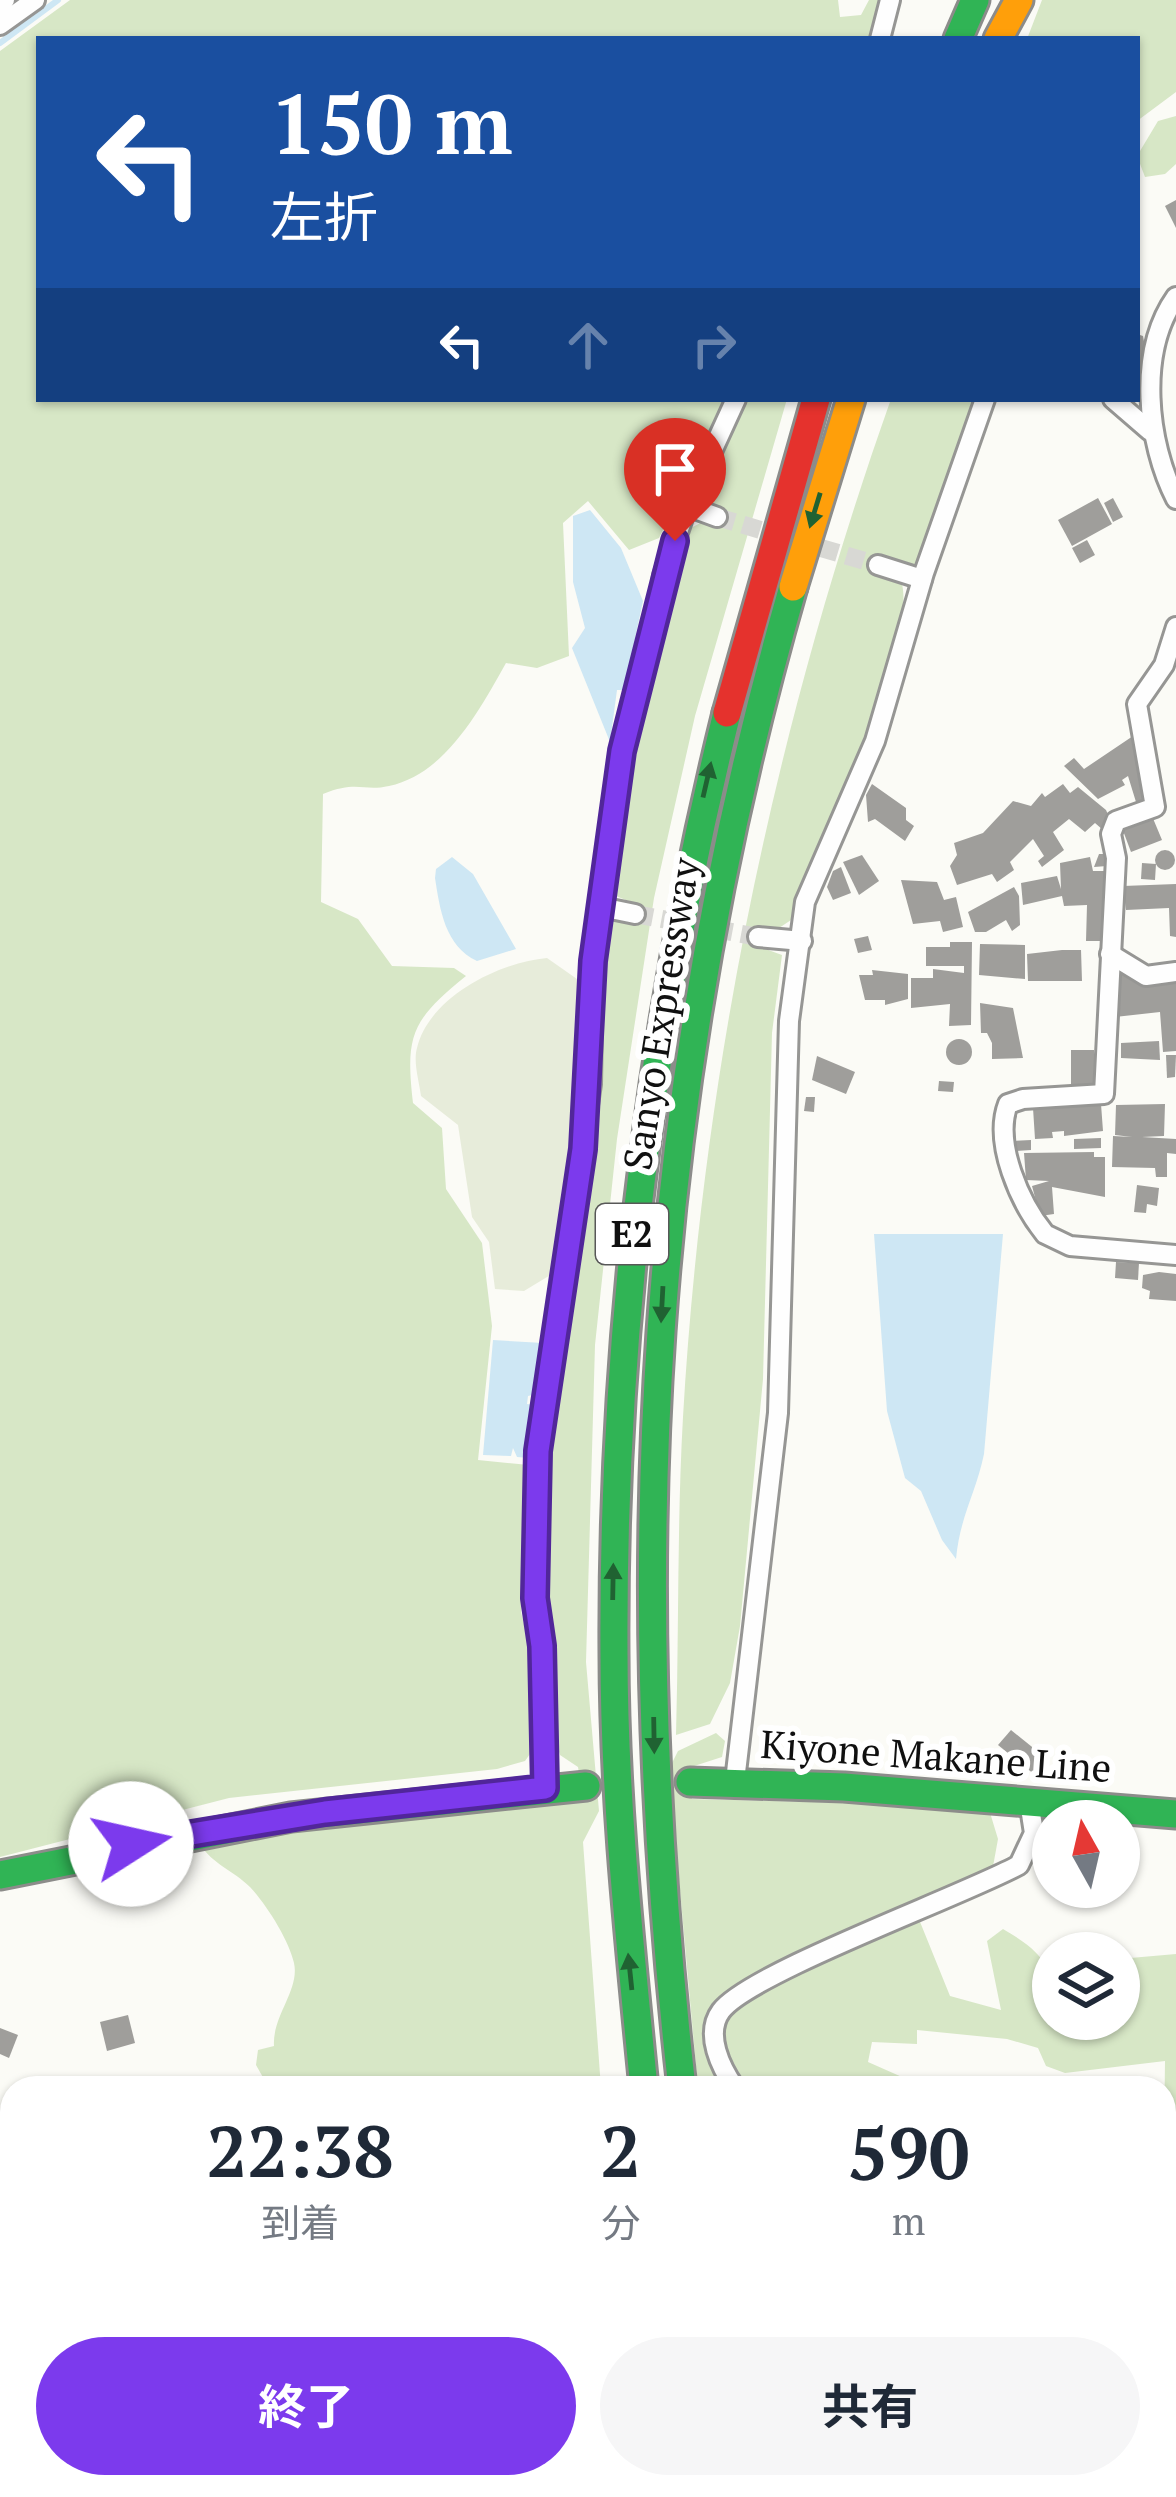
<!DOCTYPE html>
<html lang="ja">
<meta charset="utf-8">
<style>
body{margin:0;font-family:"PT Serif","Noto Sans JP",serif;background:#f6f6f7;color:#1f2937;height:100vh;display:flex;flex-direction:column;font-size:45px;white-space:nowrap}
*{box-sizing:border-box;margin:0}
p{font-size:39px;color:#747a83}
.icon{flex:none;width:66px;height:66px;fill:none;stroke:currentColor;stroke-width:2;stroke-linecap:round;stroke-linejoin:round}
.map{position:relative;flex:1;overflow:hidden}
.sheet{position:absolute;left:0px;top:2076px;width:1176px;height:423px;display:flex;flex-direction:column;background:#fff;border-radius:36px 36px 0 0;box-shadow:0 3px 9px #0004}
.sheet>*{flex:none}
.banner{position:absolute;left:36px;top:36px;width:1104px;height:366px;border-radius:0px;box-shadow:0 3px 9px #0004;background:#1a4fa0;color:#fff;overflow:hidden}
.needle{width:78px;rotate:352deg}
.controls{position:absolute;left:1032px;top:1800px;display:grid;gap:24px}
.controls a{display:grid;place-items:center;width:108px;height:108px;border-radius:50%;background:#fff;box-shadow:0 3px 9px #0004;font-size:60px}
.pin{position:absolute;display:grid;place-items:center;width:102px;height:102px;color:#fff;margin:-123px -51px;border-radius:50% 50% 50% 0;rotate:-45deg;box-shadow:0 0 12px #0007}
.pin .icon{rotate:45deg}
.me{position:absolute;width:132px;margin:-66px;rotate:80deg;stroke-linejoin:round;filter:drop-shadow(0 0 9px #0008)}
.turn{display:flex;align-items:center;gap:42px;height:252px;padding:0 36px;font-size:54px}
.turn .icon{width:156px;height:156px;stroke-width:2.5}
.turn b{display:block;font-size:84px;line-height:102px}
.lanes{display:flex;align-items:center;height:114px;padding:0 36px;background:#0003;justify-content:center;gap:60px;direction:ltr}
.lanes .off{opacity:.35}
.eta{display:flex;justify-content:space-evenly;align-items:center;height:204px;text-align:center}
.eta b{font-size:72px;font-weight:700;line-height:84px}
.button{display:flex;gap:24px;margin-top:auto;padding:24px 36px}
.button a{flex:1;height:138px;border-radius:72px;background:#7c3aed;color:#fff;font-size:48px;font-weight:700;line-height:138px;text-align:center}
.button a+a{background:#f6f6f7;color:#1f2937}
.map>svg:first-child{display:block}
.forest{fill:#d7e7c6}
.cemetery{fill:#e7ecda}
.water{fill:#cee7f4}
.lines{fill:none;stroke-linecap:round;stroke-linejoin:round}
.stream{stroke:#cee7f4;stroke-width:6}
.building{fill:#9f9e9b}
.street-tunnel{stroke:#d8d8d4;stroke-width:18;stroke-dasharray:18 9;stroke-linecap:butt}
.street-casing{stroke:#969694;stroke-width:24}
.fast-casing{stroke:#8c8c8a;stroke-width:33}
.slow-casing{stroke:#8c8c8a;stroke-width:33}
.jam-casing{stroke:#8c8c8a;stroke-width:33}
.street{stroke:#fefefe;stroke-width:18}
.fast{stroke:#30b455;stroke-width:27}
.slow{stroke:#ff9f0a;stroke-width:27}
.jam{stroke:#e5322d;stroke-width:27}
.oneway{fill:#206232}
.route-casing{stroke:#51269a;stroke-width:30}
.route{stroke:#7c3aed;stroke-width:21}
.labels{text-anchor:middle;stroke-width:12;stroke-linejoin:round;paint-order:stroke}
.shield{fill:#fff;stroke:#585858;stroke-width:3}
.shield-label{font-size:36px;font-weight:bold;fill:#101010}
.street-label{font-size:39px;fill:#101010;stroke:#fff}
</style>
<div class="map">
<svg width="1176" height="2497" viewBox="0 0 1176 2497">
<rect width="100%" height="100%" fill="#fbfbf6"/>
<g class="forest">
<path d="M70 0H838L840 17 861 15 869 0H882L873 39H39V399H726L659 538 629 550 588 501 563 523 569 656 537 668 506 663C480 709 446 774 389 786 363 792 358 780 323 794L321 902 358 919 392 966 454 968 466 976C412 1020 405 1034 413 1103L442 1128 446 1189 482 1243 492 1326 478 1460 529 1465 521 1612 535 1668 537 1744 525 1761 497 1769 229 1798 0 1857V51Z"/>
<path d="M1042 0H1176V92L1137 121V39H1027Z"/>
<path d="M1176 116V164L1165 174 1145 177 1137 156 1158 121Z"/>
<path d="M744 399H787L695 716 654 898 617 1139 595 1345 586 1662 599 1811 583 1842 601 2088H518L464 2077 428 2088H269L256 2065 258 2050 274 2046C272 2016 300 1990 294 1963 289 1940 266 1904 250 1887 233 1870 213 1865 200 1844L475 1804 583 1796 578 1767 560 1755C549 1719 555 1683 551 1646 531 1472 570 1300 596 1128 605 1062 604 993 607 926L612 920 635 923 640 906 616 896 613 883 633 742 689 529 704 521 716 527 723 512 706 497 704 484Z"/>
<path d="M891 399H975L920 555 915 565 888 575 902 584C917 650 816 838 797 916L776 930 757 928 754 945 782 955 772 1033 763 1379 740 1626 730 1683 710 1724 676 1735C679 1629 677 1523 683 1417 703 1070 775 726 891 399Z"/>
<path d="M716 1733 725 1741 722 1757 691 1767 692 1799 988 1806 998 1839 992 1872 914 1907 950 1996 1001 2010 987 1941 1003 1929C1048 1955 1053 1968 1053 2019H1119V1959L1176 1954V2147L1164 2141 1165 2061 1065 2073 1046 2066 1038 2048 1007 2039 917 2030V2044L872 2042 868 2062 902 2077 911 2088H698L669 1769 678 1751Z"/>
<path d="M0 2397 12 2406V2487H83L88 2497H0Z"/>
<path d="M767 2487H899L902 2497H769Z"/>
</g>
<path class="cemetery" d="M547 958 587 986 585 1104 557 1271 524 1291 495 1289 489 1242 472 1217 458 1125 421 1096C419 1081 413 1062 417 1048 429 997 500 962 547 958Z"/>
<g class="water">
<path d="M590 510 621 548 643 601 624 690H617L610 742 572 648 585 628 573 582V516Z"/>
<path d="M452 857 473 874 516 949 477 961C445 946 440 910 435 878L436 869Z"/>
<path d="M874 1234H1003L984 1454C976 1493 960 1516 956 1559L942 1540 921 1491 905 1478 887 1411Z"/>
<path d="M493 1340 543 1343 537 1394 528 1396 527 1404 535 1405 529 1458 517 1457 513 1448 511 1456 483 1455Z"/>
</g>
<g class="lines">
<path class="stream" d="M0 43 58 0"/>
</g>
<g class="building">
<path d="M1176 200V228L1165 206Z"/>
<path d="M1137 334 1143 336 1145 347 1139 369Z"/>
<path d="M1098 498 1112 524 1072 546 1058 520Z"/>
<path d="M1113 498 1123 517 1113 522 1104 503Z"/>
<path d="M1087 540 1095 555 1080 563 1072 548Z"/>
<path d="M1133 736 1152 802H1136L1128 776 1122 780 1125 785 1098 799 1064 766 1074 758 1084 769Z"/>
<path d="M872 784 906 808V820L914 826 905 841 875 819 868 822 866 795Z"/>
<path d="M1063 784 1070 793 1078 787 1106 810 1110 819 1103 830 1095 823 1085 832 1069 819 1053 832 1064 850 1042 867 1038 861 1044 856 1033 839 1010 862 1014 870 997 882 992 874 957 885 950 866 957 855 954 843 983 833 1013 801 1031 806 1042 793 1045 797Z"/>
<path d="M1152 816 1162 840 1131 852 1122 828Z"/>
<circle cx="1165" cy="860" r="10"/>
<path d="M1099 854H1107V866L1094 867Z"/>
<path d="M862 855 879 881 859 895 843 862Z"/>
<path d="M1090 857 1093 871H1110L1109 941H1086L1087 905 1064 906 1062 896 1023 905 1021 883 1057 876 1061 889 1060 863Z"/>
<path d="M1142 863 1156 864 1155 880 1141 879Z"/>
<path d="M841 867 851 893 833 900 827 887 833 871Z"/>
<path d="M901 880 937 882 944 900 956 897 963 927 943 932 940 921 913 924Z"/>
<path d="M1176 884V937L1170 936 1169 908 1126 910 1123 886Z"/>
<path d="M1014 887 1019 896 1020 925 1012 931 1006 920 986 932H975L968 912Z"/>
<path d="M868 936 872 950 858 953 854 939Z"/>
<path d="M950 942H972L971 1025 949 1026 950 1004 911 1008V978H933V969L964 973V966H926V947H950Z"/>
<path d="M980 944 1025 945V979L979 975Z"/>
<path d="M1062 950H1081L1082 981H1028L1027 954Z"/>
<path d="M872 970 908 974V999L885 1005V1000H865L859 975H873Z"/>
<path d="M1126 970 1139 983 1176 984V1051L1163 1052 1160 1012 1115 1017V971Z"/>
<path d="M980 1003 1013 1008 1023 1058 992 1059V1043L987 1033H981Z"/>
<circle cx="959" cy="1052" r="13"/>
<path d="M1159 1041 1160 1060 1121 1058V1043Z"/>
<path d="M1071 1050H1094V1084L1088 1088 1071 1087Z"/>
<path d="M1166 1055H1176L1175 1077 1167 1078Z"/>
<path d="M817 1056 855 1072 846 1094 812 1080Z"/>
<path d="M939 1081 954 1082 953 1092 938 1091Z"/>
<path d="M806 1097H815L814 1112 804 1111Z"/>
<path d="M1101 1104 1103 1131 1064 1136V1131L1052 1132 1053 1138 1035 1139 1033 1108Z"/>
<path d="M1165 1104 1164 1136 1142 1137 1176 1139V1154L1167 1153V1177H1156L1155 1168 1112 1167 1113 1136 1132 1137 1115 1135 1116 1105Z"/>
<path d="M1101 1138V1148L1074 1149V1139Z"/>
<path d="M1031 1140V1150L1014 1151 1013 1141Z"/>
<path d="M1094 1152V1157H1105V1197L1052 1187 1054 1214 1040 1216 1032 1186 1049 1181 1026 1180 1024 1153Z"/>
<path d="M1137 1185 1159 1188 1157 1206 1147 1204 1146 1213 1134 1212Z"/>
<path d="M1116 1262 1139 1263 1138 1280 1115 1278Z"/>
<path d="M1159 1272 1176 1274V1301L1149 1299 1150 1291 1142 1288 1143 1275Z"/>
<path d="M1011 1730 1047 1759 1035 1775 998 1745Z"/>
<path d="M128 2015 135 2043 107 2051 100 2022Z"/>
<path d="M0 2028 18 2035 9 2058 0 2054Z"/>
<path d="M165 2487H179L178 2497H163Z"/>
<path d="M583 2487H626L628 2497H599Z"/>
</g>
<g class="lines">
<g class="street-tunnel">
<path d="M717 517 878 565"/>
<path d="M635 914 758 937"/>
</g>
<defs>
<g id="street">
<path d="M0 6 5 0"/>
<path d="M0 25 35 0"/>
<path d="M880 39 890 0"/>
<path d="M1176 297C1137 352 1147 443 1176 499"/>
<path d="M1113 399 1150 431"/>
<path d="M687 506 717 517"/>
<path d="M878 565 922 579"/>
<path d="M1176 627 1164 665 1137 704 1155 807 1116 821 1111 834 1116 858 1104 1094 1023 1099 1008 1104C993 1143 1020 1203 1045 1234L1070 1246 1176 1255"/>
<path d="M601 907 635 914"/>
<path d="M758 937 802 941"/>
<path d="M1110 954 1146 976 1176 972"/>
<path d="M735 1781 778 1413 789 1021 805 902 875 741 924 573 985 399"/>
<path d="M545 1788 542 1646 535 1598 538 1451 591 1084 593 961 626 726 655 630 663 576 687 506 736 399"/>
<path d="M735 2088C721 2068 704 2034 721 2011 749 1973 962 1896 1019 1865L1034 1833 1029 1801"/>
<path d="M1164 2178 1176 2165"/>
<path d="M1164 2222 1169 2234 1164 2235"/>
<path d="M1164 2440 1176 2436"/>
<path d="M394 2497 397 2487"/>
<path d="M1033 2497 1055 2487"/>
</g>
<g id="fast">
<path d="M958 39 975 0"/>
<path d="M690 1782 844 1787 1176 1814"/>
<path d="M0 1875 291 1817 586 1786"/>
<path d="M644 2088C630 1944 614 1799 614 1654 612 1337 651 1021 727 713"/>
<path d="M682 2088C623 1569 648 1091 793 587"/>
<path d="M550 2487 562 2497"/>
<path d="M751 2487 753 2497"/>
</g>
<g id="slow">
<path d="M998 39 1019 0"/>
<path d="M793 587 851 399"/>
<path d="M0 2197 12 2202"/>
</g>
<g id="jam">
<path d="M727 713 816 399"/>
<path d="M713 2487 715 2497"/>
</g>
</defs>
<use href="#street" class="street-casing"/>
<use href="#fast" class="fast-casing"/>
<use href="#slow" class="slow-casing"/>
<use href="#jam" class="jam-casing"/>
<use href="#street" class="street"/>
<use href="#fast" class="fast"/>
<use href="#slow" class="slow"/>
<use href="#jam" class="jam"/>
</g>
<defs><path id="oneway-solid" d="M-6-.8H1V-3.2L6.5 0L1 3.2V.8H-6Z" transform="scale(3)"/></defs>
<g class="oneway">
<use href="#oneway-solid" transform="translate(815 510) rotate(107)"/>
<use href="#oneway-solid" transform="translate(707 780) rotate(-77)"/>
<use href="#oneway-solid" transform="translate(662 1304) rotate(93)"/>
<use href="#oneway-solid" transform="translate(613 1582) rotate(-89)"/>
<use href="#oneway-solid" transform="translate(654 1735) rotate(89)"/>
<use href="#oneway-solid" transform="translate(630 1972) rotate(-96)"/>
</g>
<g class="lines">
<defs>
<path id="route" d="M131 1844 325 1812 545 1788 542 1646 535 1598 538 1451 583 1149 593 961 622 751 675 541"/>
</defs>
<use href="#route" class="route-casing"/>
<use href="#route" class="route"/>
</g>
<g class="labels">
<rect class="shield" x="596" y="1204" width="72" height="60" rx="9"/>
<g class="shield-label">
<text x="632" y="1247">E2</text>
</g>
<g class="street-label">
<text transform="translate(661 1014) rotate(-81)" y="14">Sanyo Expressway</text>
<text transform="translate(936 1756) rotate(4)" y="14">Kiyone Makane Line</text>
</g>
</g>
</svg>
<div class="controls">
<a><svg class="needle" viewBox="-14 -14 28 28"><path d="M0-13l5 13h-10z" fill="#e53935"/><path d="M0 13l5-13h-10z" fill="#747a83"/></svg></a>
<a><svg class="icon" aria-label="layers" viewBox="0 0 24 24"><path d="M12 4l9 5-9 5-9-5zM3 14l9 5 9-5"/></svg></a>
</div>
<div class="pin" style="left:675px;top:541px;background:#d93025"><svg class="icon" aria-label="arrive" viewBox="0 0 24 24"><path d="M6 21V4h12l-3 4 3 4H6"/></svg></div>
<svg class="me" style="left:131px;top:1844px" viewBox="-20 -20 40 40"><circle r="19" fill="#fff"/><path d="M0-13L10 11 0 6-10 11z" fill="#7c3aed"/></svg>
<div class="banner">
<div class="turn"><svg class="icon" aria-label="left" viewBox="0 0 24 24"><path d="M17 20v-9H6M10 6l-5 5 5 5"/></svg><div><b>150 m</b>左折</div></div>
<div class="lanes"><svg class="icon" aria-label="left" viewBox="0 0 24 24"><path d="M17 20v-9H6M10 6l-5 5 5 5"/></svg><svg class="icon off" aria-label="ahead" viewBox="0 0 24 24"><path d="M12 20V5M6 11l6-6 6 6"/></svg><svg class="icon off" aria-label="right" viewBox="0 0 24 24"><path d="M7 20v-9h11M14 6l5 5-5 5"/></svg></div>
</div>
<section class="sheet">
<div class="eta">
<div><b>22:38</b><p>到着</p></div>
<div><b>2</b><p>分</p></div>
<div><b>590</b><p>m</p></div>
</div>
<div class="button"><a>終了</a><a>共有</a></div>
</section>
</div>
